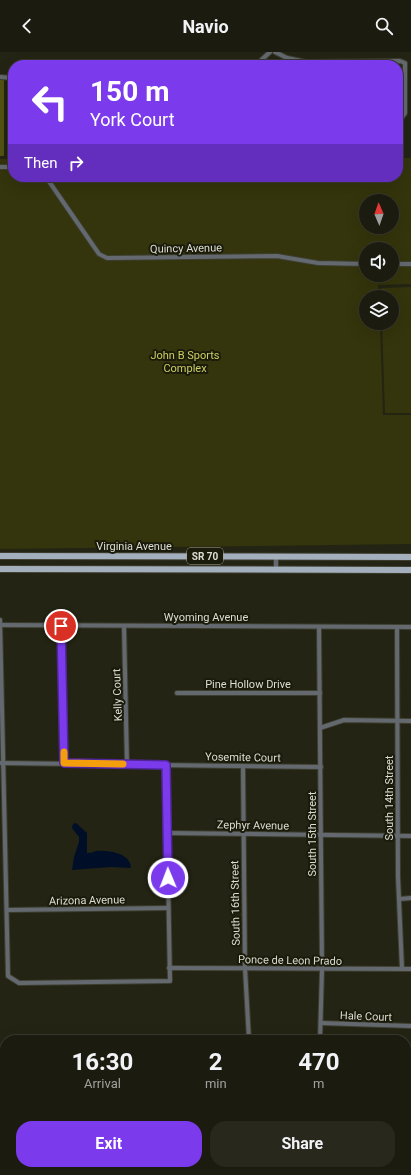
<!DOCTYPE html>
<style>
body{margin:0;font-family:Roboto,sans-serif;background:#28281d;color:#f1f3f6;height:100vh;display:flex;flex-direction:column;font-size:15px;white-space:nowrap}
*{box-sizing:border-box;margin:0}
p{font-size:13px;color:#a0a19e}
.icon{flex:none;width:22px;height:22px;fill:none;stroke:currentColor;stroke-width:2;stroke-linecap:round;stroke-linejoin:round}
.map{position:relative;flex:1;overflow:hidden}
.sheet{position:absolute;left:0px;top:983px;width:411px;height:140px;display:flex;flex-direction:column;background:#1b1b0f;border-radius:16px 16px 0 0;box-shadow:0 4px 16px #0002,0 0 0 1px #39392f}
.sheet>*{flex:none}
.hud{position:absolute;left:8px;top:8px;width:395px;height:122px;border-radius:16px;box-shadow:0 4px 16px #0002,0 0 0 1px #39392f;background:#7c3aed;color:#fff;overflow:hidden}
.needle{width:26px;rotate:358deg}
.tools{position:absolute;left:359px;top:142px;display:grid;gap:8px}
.tools a{display:grid;place-items:center;width:40px;height:40px;border-radius:50%;background:#1b1b0f;box-shadow:0 4px 16px #0002,0 0 0 1px #39392f;font-size:20px}
.pin{position:absolute;display:grid;place-items:center;width:34px;height:34px;color:#fff;margin:-17px;border:2px solid #fff;border-radius:50%;box-shadow:0 1px 4px #0007}
.me{position:absolute;width:44px;margin:-22px;rotate:359deg;stroke-linejoin:round;filter:drop-shadow(0 0 3px #0008)}
.turn{display:flex;align-items:center;gap:14px;height:84px;padding:0 16px;font-size:18px}
.turn .icon{width:52px;height:52px;stroke-width:2.5}
.turn b{display:block;font-size:28px;line-height:34px}
.then{display:flex;align-items:center;height:38px;padding:0 16px;background:#0003;gap:8px;font-size:15px}
.eta{display:flex;justify-content:space-evenly;align-items:center;height:68px;text-align:center}
.eta b{font-size:24px;font-weight:700;line-height:28px}
.cta{display:flex;gap:8px;margin-top:auto;padding:8px 16px}
.cta a{flex:1;height:46px;border-radius:16px;background:#7c3aed;color:#fff;font-size:16px;font-weight:700;line-height:46px;text-align:center}
.cta a+a{background:#28281d;color:#f1f3f6}
header{display:flex;justify-content:space-between;align-items:center;height:52px;padding:0 16px;background:#1b1b0f;font-size:18px;font-weight:700}
.map>svg:first-child{display:block}
.green{fill:#34350c;fill-rule:evenodd}
.forest{fill:#525214}
.water{fill:#000e28}
.lines{fill:none;stroke-linecap:round;stroke-linejoin:round}
.minor-casing{stroke:#3e3e2f;stroke-width:6}
.tertiary-casing{stroke:#3e3e2f;stroke-width:7}
.primary-casing{stroke:#3e3e2f;stroke-width:8}
.minor{stroke:#63696f;stroke-width:4}
.tertiary{stroke:#63696f;stroke-width:5}
.primary{stroke:#a3afbd;stroke-width:6}
.route-casing{stroke:#51269a;stroke-width:10}
.route{stroke:#7c3aed;stroke-width:7}
.slow{stroke:#f59e0b;stroke-width:7}
.labels{text-anchor:middle;stroke-width:4;stroke-linejoin:round;paint-order:stroke}
.shield{fill:#1a1b0b;stroke:#a2a396;stroke-width:1}
.shield-label{font-size:10px;font-weight:bold;fill:#dcddd2}
.street-label{font-size:11px;fill:#dcddd2;stroke:#1a1b0b}
.park-label{font-size:11px;fill:#cecf62;stroke:#1a1b0b}
</style>
<header><svg class="icon" aria-label="back" viewBox="0 0 24 24"><path d="M15 5l-7 7 7 7"/></svg>Navio<svg class="icon" aria-label="search" viewBox="0 0 24 24"><circle cx="10" cy="10" r="6"/><path d="M15 15l6 6"/></svg></header>
<div class="map">
<svg width="411" height="1123" viewBox="0 0 411 1123">
<rect width="100%" height="100%" fill="#242414"/>
<g class="green">
<path d="M398 106H411V232L378 233 379 245H366V271H380L383 363H411V492L0 497V107H13V125H398ZM366 149H392V175H366ZM366 197H392V223H366Z"/>
<path d="M411 235V361H385L382 271H392V245H381V236Z"/>
</g>
<rect class="forest" x="0" y="28" width="4" height="76"/>
<path class="water" d="M76 771 87 781V801C91 801 93 800 96 799 108 798 131 801 131 816L111 815 72 818 74 805 79 790V785L72 776 73 772Z"/>
<g class="lines">
<defs>
<g id="minor">
<path d="M275 0 287 6 306 10 400 9 405 11V61L398 71"/>
<path d="M256 13 270 0"/>
<path d="M0 25 13 26"/>
<path d="M0 115H13"/>
<path d="M46 125 99 202 107 206 277 204 318 211 366 212"/>
<path d="M392 212H411"/>
<path d="M276 518V504"/>
<path d="M0 568 8 924 19 931 170 929 166 713"/>
<path d="M0 573 411 575"/>
<path d="M61 574 64 711"/>
<path d="M124 574 127 712"/>
<path d="M319 575 322 917 320 988"/>
<path d="M397 575 398 825 402 917"/>
<path d="M177 641H320"/>
<path d="M320 676 344 668 411 669"/>
<path d="M0 711 321 715"/>
<path d="M243 714 245 916 249 988"/>
<path d="M167 781 411 784"/>
<path d="M399 847 411 846"/>
<path d="M7 858 168 856"/>
<path d="M169 916 411 917"/>
<path d="M321 971 411 974"/>
<path d="M406 1032H411"/>
<path d="M406 1076H411"/>
<path d="M59 1123V1118"/>
</g>
<g id="tertiary">
<path d="M406 1069 411 1057"/>
<path d="M0 1119 53 1118"/>
<path d="M380 1123 383 1118"/>
</g>
<g id="primary">
<path d="M0 504 411 505"/>
<path d="M0 517 411 518"/>
</g>
</defs>
<use href="#minor" class="minor-casing"/>
<use href="#tertiary" class="tertiary-casing"/>
<use href="#primary" class="primary-casing"/>
<use href="#minor" class="minor"/>
<use href="#tertiary" class="tertiary"/>
<use href="#primary" class="primary"/>
</g>
<g class="lines">
<defs>
<path id="route" d="M61 574 64 711 166 713 168 826"/>
</defs>
<use href="#route" class="route-casing"/>
<use href="#route" class="route"/>
<path class="slow" d="M64 700V711L123 712"/>
</g>
<g class="labels">
<rect class="shield" x="187" y="496" width="36" height="16" rx="3"/>
<g class="shield-label">
<text x="205" y="508">SR 70</text>
</g>
<g class="street-label">
<text transform="translate(186 196) rotate(-1)" y="4">Quincy Avenue</text>
<text x="134" y="498">Virginia Avenue</text>
<text x="206" y="569">Wyoming Avenue</text>
<text x="248" y="636">Pine Hollow Drive</text>
<text transform="translate(117 643) rotate(-92)" y="4">Kelly Court</text>
<text transform="translate(243 705) rotate(1)" y="4">Yosemite Court</text>
<text transform="translate(389 746) rotate(-90)" y="4">South 14th Street</text>
<text transform="translate(253 773) rotate(1)" y="4">Zephyr Avenue</text>
<text transform="translate(312 782) rotate(-90)" y="4">South 15th Street</text>
<text transform="translate(87 848) rotate(-1)" y="4">Arizona Avenue</text>
<text transform="translate(235 851) rotate(-91)" y="4">South 16th Street</text>
<text transform="translate(290 908) rotate(1)" y="4">Ponce de Leon Prado</text>
<text transform="translate(366 964) rotate(2)" y="4">Hale Court</text>
</g>
<g class="park-label">
<text x="185" y="307">John B Sports<tspan x="185" dy="13">Complex</tspan></text>
</g>
</g>
</svg>
<div class="tools">
<a><svg class="needle" viewBox="-14 -14 28 28"><path d="M0-13l5 13h-10z" fill="#e53935"/><path d="M0 13l5-13h-10z" fill="#a0a19e"/></svg></a>
<a><svg class="icon" aria-label="sound" viewBox="0 0 24 24"><path d="M4 9h4l5-4v14l-5-4H4zM17 9q2 3 0 6"/></svg></a>
<a><svg class="icon" aria-label="layers" viewBox="0 0 24 24"><path d="M12 4l9 5-9 5-9-5zM3 14l9 5 9-5"/></svg></a>
</div>
<div class="pin" style="left:61px;top:574px;background:#d93025"><svg class="icon" aria-label="arrive" viewBox="0 0 24 24"><path d="M6 21V4h12l-3 4 3 4H6"/></svg></div>
<svg class="me" style="left:168px;top:826px" viewBox="-20 -20 40 40"><circle r="17" fill="#7c3aed" stroke="#fff" stroke-width="3"/><path d="M0-11L8 9 0 5-8 9z" fill="#fff"/></svg>
<div class="hud">
<div class="turn"><svg class="icon" aria-label="left" viewBox="0 0 24 24"><path d="M17 20v-9H6M10 6l-5 5 5 5"/></svg><div><b>150 m</b>York Court</div></div>
<div class="then">Then<svg class="icon" aria-label="right" viewBox="0 0 24 24"><path d="M7 20v-9h11M14 6l5 5-5 5"/></svg></div>
</div>
<section class="sheet">
<div class="eta">
<div><b>16:30</b><p>Arrival</p></div>
<div><b>2</b><p>min</p></div>
<div><b>470</b><p>m</p></div>
</div>
<div class="cta"><a>Exit</a><a>Share</a></div>
</section>
</div>
